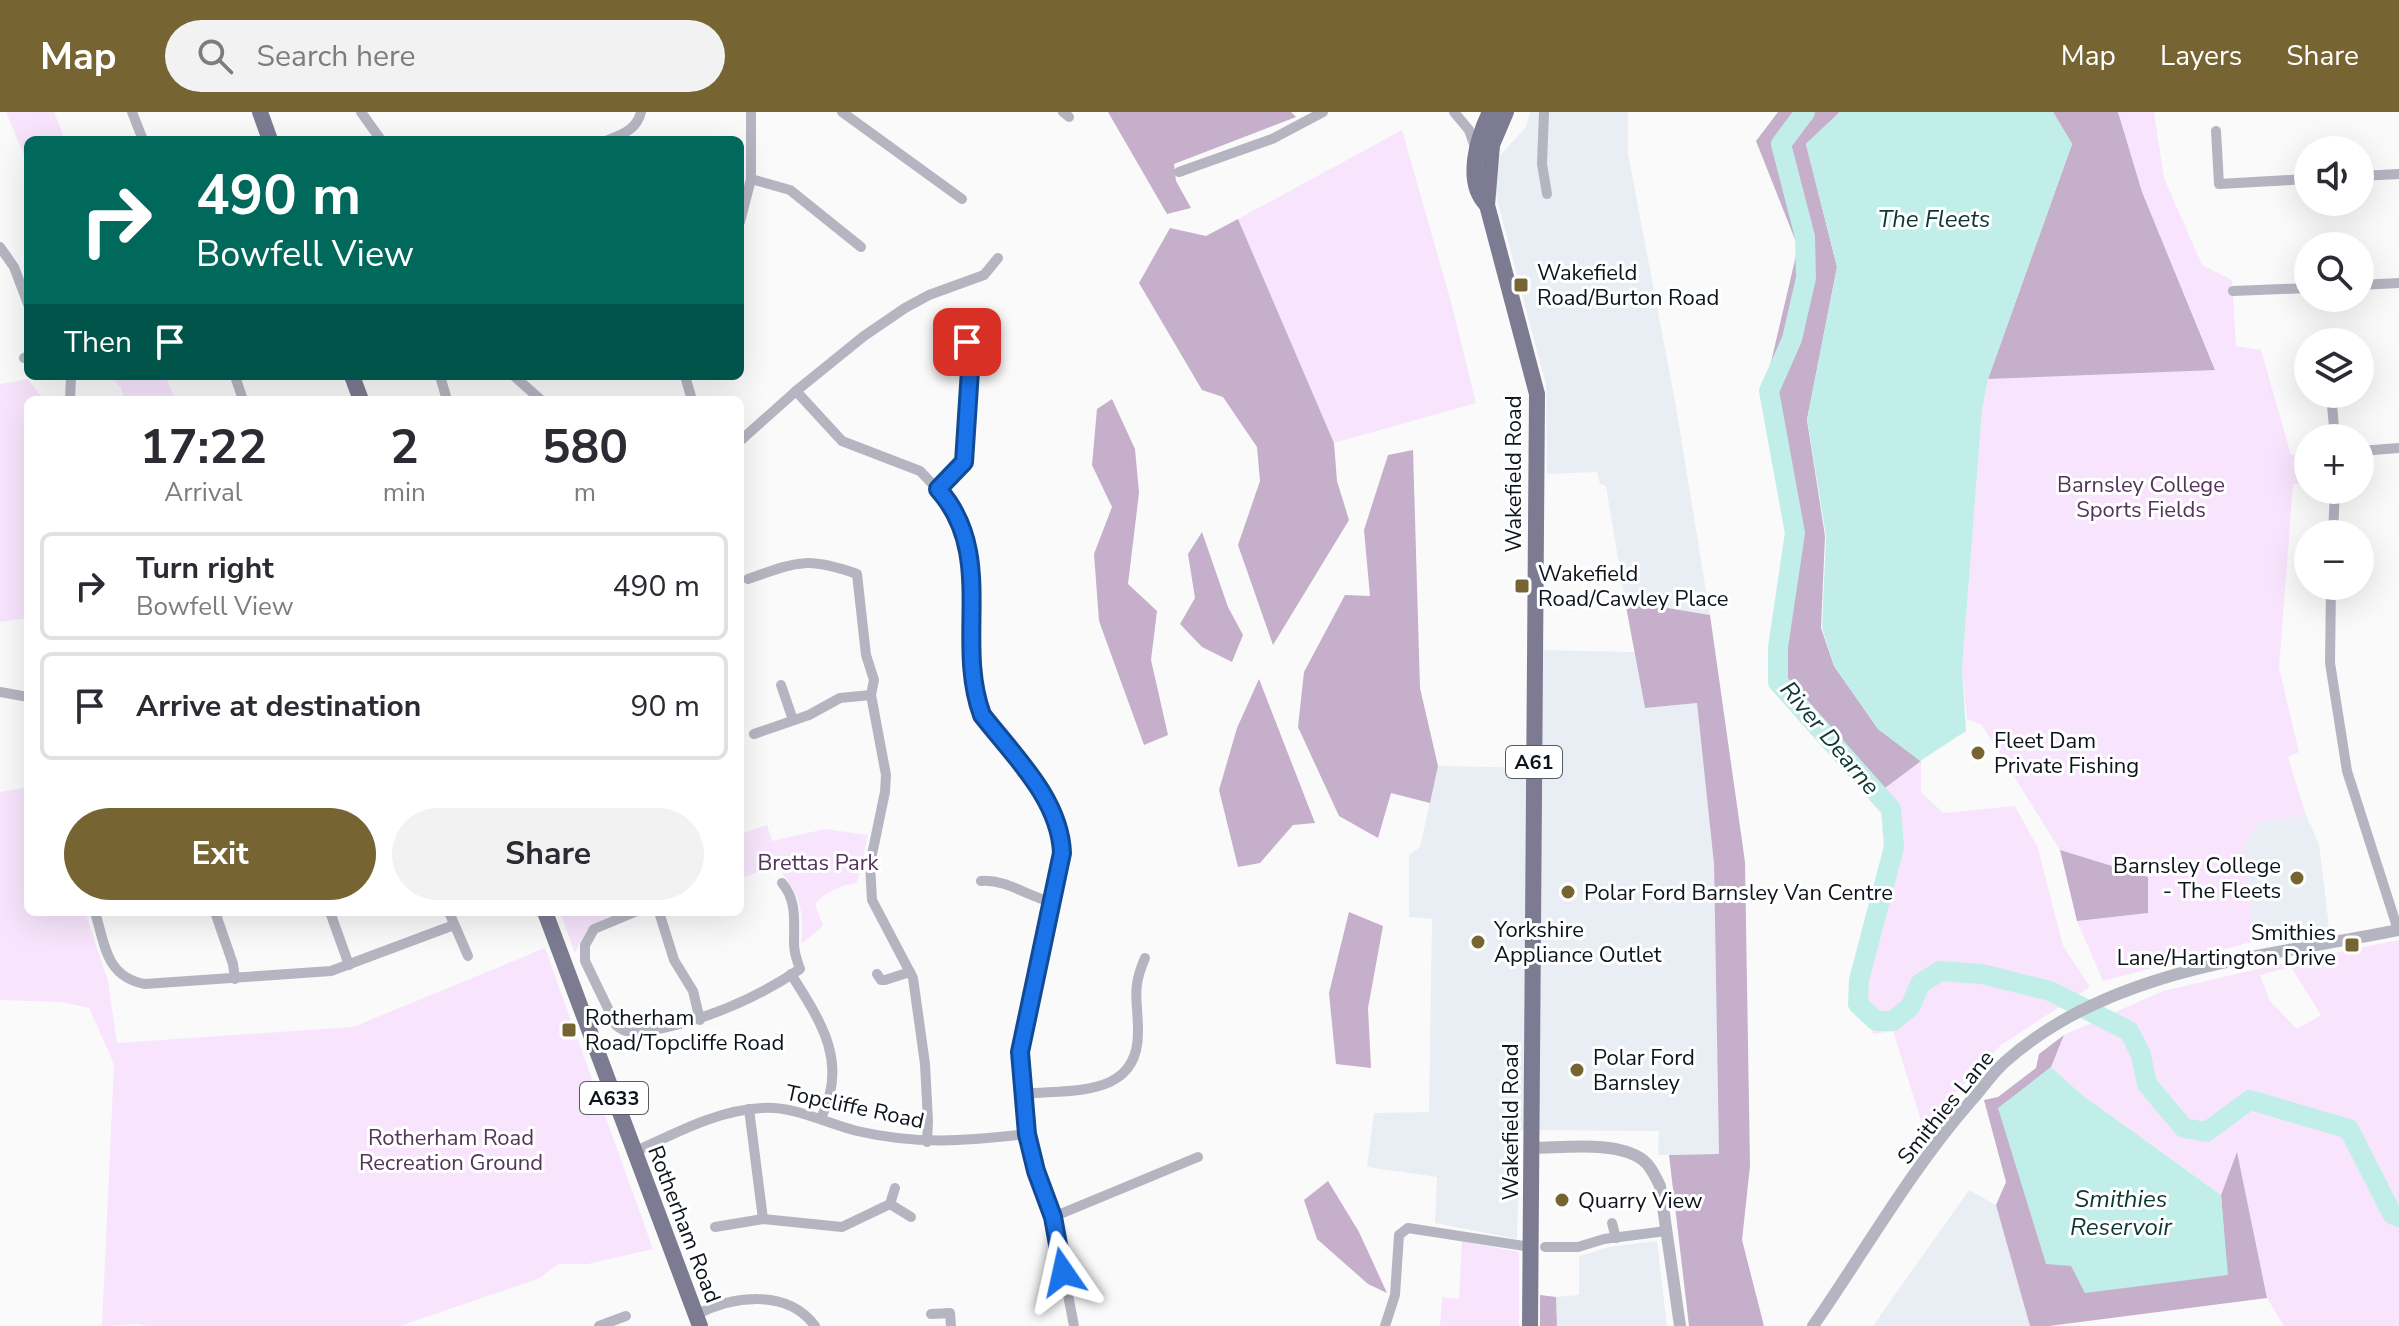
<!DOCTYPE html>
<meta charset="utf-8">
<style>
body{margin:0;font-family:"Nunito Sans",sans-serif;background:#f2f2f3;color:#2b2b33;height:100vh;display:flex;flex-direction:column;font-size:30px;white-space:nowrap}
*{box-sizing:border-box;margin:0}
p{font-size:26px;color:#7c7c81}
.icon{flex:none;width:44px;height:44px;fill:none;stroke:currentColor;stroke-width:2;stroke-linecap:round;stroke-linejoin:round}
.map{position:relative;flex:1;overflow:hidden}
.panel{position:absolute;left:24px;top:284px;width:720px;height:520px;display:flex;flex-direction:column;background:#fff;border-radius:12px;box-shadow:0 8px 32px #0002}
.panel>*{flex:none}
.hud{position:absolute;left:24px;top:24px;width:720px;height:244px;border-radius:12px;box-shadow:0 8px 32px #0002;background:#00695c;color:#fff;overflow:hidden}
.buttons{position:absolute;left:2294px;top:24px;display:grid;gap:16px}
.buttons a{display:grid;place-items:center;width:80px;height:80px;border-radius:50%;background:#fff;box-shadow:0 8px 32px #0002;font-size:40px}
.pin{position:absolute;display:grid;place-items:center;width:68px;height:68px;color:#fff;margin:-34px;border-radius:16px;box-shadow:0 4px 12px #0006}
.me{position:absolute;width:88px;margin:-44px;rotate:349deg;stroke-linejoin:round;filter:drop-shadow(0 0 6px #0008)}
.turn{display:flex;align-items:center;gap:28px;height:168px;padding:0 40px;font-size:36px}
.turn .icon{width:104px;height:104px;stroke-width:2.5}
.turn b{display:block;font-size:56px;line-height:68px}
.then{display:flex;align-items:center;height:76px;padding:0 40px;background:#0003;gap:16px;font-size:30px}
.eta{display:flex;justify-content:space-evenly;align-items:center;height:136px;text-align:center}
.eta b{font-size:48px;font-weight:700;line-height:56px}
.cta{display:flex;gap:16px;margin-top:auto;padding:16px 40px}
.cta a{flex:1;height:92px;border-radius:48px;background:#766432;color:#fff;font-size:32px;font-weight:700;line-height:92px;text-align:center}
.cta a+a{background:#f2f2f3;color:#2b2b33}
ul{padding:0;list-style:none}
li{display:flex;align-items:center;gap:24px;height:108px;margin:0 16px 12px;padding:0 24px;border:4px solid #e1e1e2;border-radius:12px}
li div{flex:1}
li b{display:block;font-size:30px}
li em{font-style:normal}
header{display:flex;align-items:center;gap:48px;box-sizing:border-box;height:112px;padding:0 40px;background:#766432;color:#fff}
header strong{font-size:38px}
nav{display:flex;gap:44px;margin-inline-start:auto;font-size:28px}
.search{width:560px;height:72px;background:#f2f2f3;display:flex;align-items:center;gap:20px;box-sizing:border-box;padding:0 28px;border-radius:44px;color:#7c7c81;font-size:30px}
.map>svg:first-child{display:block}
.built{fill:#e9eef4}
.green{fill:#f8e5fd;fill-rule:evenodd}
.forest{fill:#c5afcb}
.water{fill:#c1eee9}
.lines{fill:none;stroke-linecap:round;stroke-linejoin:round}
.river{stroke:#c1eee9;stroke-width:20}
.minor{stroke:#b5b5c2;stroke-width:10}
.tertiary{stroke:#b5b5c2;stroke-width:12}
.primary{stroke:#7c7b92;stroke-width:16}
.route-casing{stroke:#114b97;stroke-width:20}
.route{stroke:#1a73e8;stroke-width:14}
.poi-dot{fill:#766432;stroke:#fff;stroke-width:3}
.labels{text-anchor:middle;stroke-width:6;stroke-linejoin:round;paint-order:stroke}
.shield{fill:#fff;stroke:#565a60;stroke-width:2}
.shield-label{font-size:20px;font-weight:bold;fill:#0d141c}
.poi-label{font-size:22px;fill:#0d141c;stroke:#fff;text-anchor:start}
.street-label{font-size:22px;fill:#0d141c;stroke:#fff}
.park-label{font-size:22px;fill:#54345b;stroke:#fff}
.water-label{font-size:24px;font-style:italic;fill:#0c3734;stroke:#fff}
</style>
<header>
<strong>Map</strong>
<div class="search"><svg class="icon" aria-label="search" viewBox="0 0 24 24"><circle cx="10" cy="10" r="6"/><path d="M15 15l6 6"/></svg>Search here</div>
<nav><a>Map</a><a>Layers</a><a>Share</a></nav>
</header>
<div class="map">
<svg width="2399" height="1214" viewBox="0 0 2399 1214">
<rect width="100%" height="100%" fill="#fafafa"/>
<g class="built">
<path d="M1530 0H1628V41L1676 295 1710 503 1625 489 1606 374 1600 372 1597 360 1547 362 1546 273 1494 76 1500 44 1526 15Z"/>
<path d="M1541 538 1634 540 1645 596 1697 591 1714 752 1719 1042 1658 1043 1659 1019 1520 1018 1517 1127 1435 1111 1437 1065 1367 1055 1374 1001 1429 1000 1432 807 1409 805V743L1420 735 1438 654 1542 656Z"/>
<path d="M2306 703 2319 732 2329 815 2255 829 2244 733 2259 710Z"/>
<path d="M1969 1078 1996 1093 2030 1214H1873Z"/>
<path d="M1657 1129 1667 1214H1557L1556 1185 1579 1183V1144L1609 1135Z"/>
</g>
<g class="green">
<path d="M6 0H54L65 28H28V53Z"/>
<path d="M2118 0H2154L2164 66 2202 153 2232 168 2236 234 2261 238 2291 343 2308 340V372H2293L2279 556 2299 640 2288 645 2306 703 2259 710 2244 733 2255 829 2103 869 2077 809 2148 801V765L2060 738 1982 613 1967 607 1962 557 1982 298 1988 267 2215 257 2142 80Z"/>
<path d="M1402 18 1451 190 1476 291 1334 331 1238 107Z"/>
<path d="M110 264H165L175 288H125L121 276Z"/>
<path d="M28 267 42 286 28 288V506L0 510V272Z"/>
<path d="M1921 649V680L1943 701 2015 694 2038 736 2063 834 2090 875 2001 933 1923 1015 1893 919 1873 922 1864 878 1898 698 1881 679Z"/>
<path d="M28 675V800H85L108 869 117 931 353 915 545 836 653 1137 588 1152H558L540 1166 400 1214H150L137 1212 102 1214 114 952 89 896 62 890 0 888V680Z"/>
<path d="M767 713 772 729 825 717 868 723 857 771C841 773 826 779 815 792L823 814 801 832C806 795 796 776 772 749L763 758 740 767V722Z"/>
<path d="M560 800H619C594 811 586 816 575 841Z"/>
<path d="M2399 828V1214H2284L2267 1186 2237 1042 2221 1083 2082 983 2051 955 2064 923 2163 879 2297 848ZM2291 855 2321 903 2297 917 2270 889 2260 863Z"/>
<path d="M1462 1129 1519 1140V1214H1440L1442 1185 1459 1187Z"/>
</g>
<g class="forest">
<path d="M1108 0H1291L1296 5 1174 52 1176 69 1191 96 1167 102Z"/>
<path d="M1778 0H1840L1806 32 1837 155 1807 308 1825 424 1821 516 1834 554 1878 617 1921 649 1881 679 1778 570V535L1795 421 1763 284 1798 135 1756 29Z"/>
<path d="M2053 0H2118L2142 80 2215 258 1988 267 2072 32Z"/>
<path d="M1238 107 1334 331 1337 369 1349 408 1273 533 1238 433 1260 369 1257 335 1223 285 1202 278 1139 171 1170 116 1206 124Z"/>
<path d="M1112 287 1135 337 1139 381 1128 472 1157 499 1151 548 1168 623 1144 633 1099 509 1094 442 1112 395 1092 353 1097 297Z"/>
<path d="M1413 338 1420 576 1438 654 1430 691 1391 681 1378 726 1339 704 1298 615 1304 560 1345 483 1370 484 1364 418 1388 343Z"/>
<path d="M1202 420 1228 495 1243 523 1232 550 1202 535 1180 512 1195 486 1188 442Z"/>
<path d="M1625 489 1710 503 1745 750 1750 1054 1742 1128 1764 1214H1689L1669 1043 1719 1042 1714 752 1697 591 1645 596Z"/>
<path d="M1259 567 1315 711 1293 713 1260 751 1238 755 1219 678 1237 616Z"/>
<path d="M2060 738 2148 765V801L2077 809Z"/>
<path d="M1349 800 1383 814 1368 896 1371 956 1336 952 1329 881Z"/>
<path d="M2064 923 2051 955 1999 996 2227 1163 2221 1083 2237 1040 2267 1186 2049 1214H2030L1996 1093 2006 1070 1984 988 1998 985 2036 956 2039 942Z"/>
<path d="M1328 1069 1359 1120 1387 1181 1368 1172 1317 1127 1304 1088Z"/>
<path d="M1540 1183 1556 1185 1557 1214H1540Z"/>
</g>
<g class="water">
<path d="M1840 0H2053L2072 32 1988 267 1982 298 1962 557 1966 619 1920 649 1878 617 1834 554 1822 516 1826 424 1807 307 1837 155 1806 32Z"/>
<path d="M2051 955 2082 983 2221 1083 2228 1163 2085 1181 2071 1154 2046 1152 1998 996Z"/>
</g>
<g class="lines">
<path class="river" d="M1805 0 1781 32 1805 125 1806 166 1792 227 1769 279 1795 421 1778 535V570L1891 697 1894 735 1859 868 1858 892 1876 909H1893L1910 895 1920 872 1940 859 1982 862 2050 879 2129 919 2141 943 2147 972 2184 1016 2206 1020 2250 988 2349 1017 2392 1102 2399 1105"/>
<g class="minor">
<path d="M132 0 143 28"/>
<path d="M361 0 381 28"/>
<path d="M842 0 962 87"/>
<path d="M1063 0 1069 5"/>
<path d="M1454 0 1469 18 1475 35"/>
<path d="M1544 0 1542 52 1547 82"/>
<path d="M2216 19 2219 72 2308 67"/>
<path d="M608 28C623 22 637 17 641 0"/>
<path d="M1179 60 1272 27 1323 0"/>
<path d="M2360 64 2399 62"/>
<path d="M751 67 790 78 861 135"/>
<path d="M740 110 751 67V0"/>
<path d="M0 135 14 155 28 192"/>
<path d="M2360 173 2399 171"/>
<path d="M2233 179 2308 176"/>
<path d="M24 246 28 244"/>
<path d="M235 264 243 288"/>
<path d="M440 264 447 288"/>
<path d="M514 264 541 288"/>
<path d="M685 264 692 288"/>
<path d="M796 279 842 329 920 359 951 391 963 416 971 445V541L982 603C1013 644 1060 687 1062 741L1020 940 1027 1022 1036 1059 1053 1105 1074 1214"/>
<path d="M2331 282 2335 326"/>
<path d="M70 288 71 264"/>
<path d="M740 329 796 279 864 224 905 196 929 183 984 163 998 146"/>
<path d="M2360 339 2399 336"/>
<path d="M938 377 964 350 971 243 964 221"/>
<path d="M2333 422 2335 378"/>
<path d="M748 467C797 450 806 444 857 462L866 543 874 568 871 583 886 663 885 680 870 752 872 788 913 866 925 952 928 1009 927 1030"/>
<path d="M2331 474 2330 551 2347 659 2398 818"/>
<path d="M781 573 793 608"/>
<path d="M0 580 28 585"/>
<path d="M754 622 809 603 840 586 871 583"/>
<path d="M981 769C1006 767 1027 784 1051 790"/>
<path d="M95 800C105 833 106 865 145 872L331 859 454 813"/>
<path d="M215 800 233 852 235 867"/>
<path d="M330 800 349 853"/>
<path d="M449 800 468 844"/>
<path d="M635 800 594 817 585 833V849L616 913C630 926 645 919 663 916 713 905 757 886 800 857 797 849 794 840 794 832 794 810 797 788 782 771"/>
<path d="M659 800 674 848 693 879 700 908"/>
<path d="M791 862C821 910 849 950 821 1006"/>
<path d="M877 862 881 868H885L910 860"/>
<path d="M1024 982C1073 977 1139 986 1138 919 1138 888 1131 878 1145 846"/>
<path d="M749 997 763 1107"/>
<path d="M634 1040C674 1022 717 998 762 996 795 994 825 1011 857 1019 917 1033 966 1029 1027 1022"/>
<path d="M890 1092 911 1105"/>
<path d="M1053 1105 1198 1045"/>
<path d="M1612 1111 1616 1126"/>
<path d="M715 1115 763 1107 842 1115 890 1092 895 1076"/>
<path d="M1545 1135H1578L1604 1127 1666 1119"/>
<path d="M931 1202 950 1201 951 1214"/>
<path d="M696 1203C732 1184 787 1176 815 1214"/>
<path d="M599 1214 626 1204"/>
<path d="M1385 1214 1395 1183 1399 1123 1408 1116 1531 1135"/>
</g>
<g class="tertiary">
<path d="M1532 1036C1563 1036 1617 1028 1643 1048 1651 1054 1655 1064 1660 1074L1680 1214"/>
<path d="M1813 1214C1865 1139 1910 1059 1970 990 1982 977 1993 960 2006 949 2113 854 2266 845 2399 818"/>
</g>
<g class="primary">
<path d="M260 0 270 28"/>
<path d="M1506 0 1492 33 1487 93 1537 282 1530 1214"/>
<path d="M1486 92C1464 69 1478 25 1490 0"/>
<path d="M352 264 361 288"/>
<path d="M545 800 700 1214"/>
</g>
</g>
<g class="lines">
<defs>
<path id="route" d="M967 230 971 243 964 350 938 377C997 443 954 527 982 603 1013 643 1060 687 1062 741L1020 940 1027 1022 1036 1059 1053 1105 1063 1160"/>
</defs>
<use href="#route" class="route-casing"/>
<use href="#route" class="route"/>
</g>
<g class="poi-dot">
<rect x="1513" y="165" width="16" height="16" rx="4"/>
<rect x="1514" y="466" width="16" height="16" rx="4"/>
<circle cx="1978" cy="641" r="8"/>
<circle cx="2297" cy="766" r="8"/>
<circle cx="1568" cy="780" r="8"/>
<circle cx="1478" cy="830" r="8"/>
<rect x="2344" y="825" width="16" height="16" rx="4"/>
<rect x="561" y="910" width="16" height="16" rx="4"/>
<circle cx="1577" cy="958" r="8"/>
<circle cx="1562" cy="1088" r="8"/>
</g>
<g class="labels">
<g class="shield">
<rect x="1506" y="634" width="56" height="32" rx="6"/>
<rect x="580" y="970" width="68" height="32" rx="6"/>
</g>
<g class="shield-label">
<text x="1534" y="657">A61</text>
<text x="614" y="993">A633</text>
</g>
<g class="poi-label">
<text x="1537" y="168">Wakefield<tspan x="1537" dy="25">Road/Burton Road</tspan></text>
<text x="1538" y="469">Wakefield<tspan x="1538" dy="25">Road/Cawley Place</tspan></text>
<text x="1994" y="636">Fleet Dam<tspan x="1994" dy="25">Private Fishing</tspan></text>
<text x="2281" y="761" text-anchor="end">Barnsley College<tspan x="2281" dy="25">- The Fleets</tspan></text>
<text x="1584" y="788">Polar Ford Barnsley Van Centre</text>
<text x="1494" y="825">Yorkshire<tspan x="1494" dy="25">Appliance Outlet</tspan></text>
<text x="2336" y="828" text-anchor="end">Smithies<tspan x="2336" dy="25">Lane/Hartington Drive</tspan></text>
<text x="585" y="913">Rotherham<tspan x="585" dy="25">Road/Topcliffe Road</tspan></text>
<text x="1593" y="953">Polar Ford<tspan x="1593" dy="25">Barnsley</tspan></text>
<text x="1578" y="1096">Quarry View</text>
</g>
<g class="street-label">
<text transform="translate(1513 362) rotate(-90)" y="8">Wakefield Road</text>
<text transform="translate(855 994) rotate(12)" y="8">Topcliffe Road</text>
<text transform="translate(1945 995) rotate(-51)" y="8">Smithies Lane</text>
<text transform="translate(1510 1010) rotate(-90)" y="8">Wakefield Road</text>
<text transform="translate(685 1112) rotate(69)" y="8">Rotherham Road</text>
</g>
<g class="park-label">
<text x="2141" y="380">Barnsley College<tspan x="2141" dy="25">Sports Fields</tspan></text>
<text x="818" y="758">Brettas Park</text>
<text x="451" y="1033">Rotherham Road<tspan x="451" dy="25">Recreation Ground</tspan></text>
</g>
<g class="water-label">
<text x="1934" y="115">The Fleets</text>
<text transform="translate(1830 626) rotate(50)" y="8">River Dearne</text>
<text x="2121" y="1095">Smithies<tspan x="2121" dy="28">Reservoir</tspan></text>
</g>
</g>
</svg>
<div class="buttons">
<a><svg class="icon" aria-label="sound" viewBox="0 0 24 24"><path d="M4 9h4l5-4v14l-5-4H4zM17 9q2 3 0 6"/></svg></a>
<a><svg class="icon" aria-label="search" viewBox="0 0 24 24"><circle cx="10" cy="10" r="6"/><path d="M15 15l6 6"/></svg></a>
<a><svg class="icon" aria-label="layers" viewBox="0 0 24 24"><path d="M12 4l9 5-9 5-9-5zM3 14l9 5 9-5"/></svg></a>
<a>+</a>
<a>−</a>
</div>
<div class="pin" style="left:967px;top:230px;background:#d93025"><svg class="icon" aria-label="arrive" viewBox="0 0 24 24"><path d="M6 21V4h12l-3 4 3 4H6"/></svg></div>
<svg class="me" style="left:1063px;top:1160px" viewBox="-20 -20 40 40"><path d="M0-17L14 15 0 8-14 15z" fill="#1a73e8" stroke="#fff" stroke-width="4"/></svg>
<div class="hud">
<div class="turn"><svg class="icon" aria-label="right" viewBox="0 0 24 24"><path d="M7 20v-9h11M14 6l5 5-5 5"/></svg><div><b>490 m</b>Bowfell View</div></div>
<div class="then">Then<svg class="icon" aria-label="arrive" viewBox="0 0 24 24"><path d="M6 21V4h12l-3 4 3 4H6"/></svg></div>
</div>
<section class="panel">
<div class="eta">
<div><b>17:22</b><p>Arrival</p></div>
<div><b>2</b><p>min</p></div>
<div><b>580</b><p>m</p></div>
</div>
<ul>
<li><svg class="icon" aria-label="right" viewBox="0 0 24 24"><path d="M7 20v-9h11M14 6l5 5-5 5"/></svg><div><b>Turn right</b><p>Bowfell View</p></div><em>490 m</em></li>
<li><svg class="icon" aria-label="arrive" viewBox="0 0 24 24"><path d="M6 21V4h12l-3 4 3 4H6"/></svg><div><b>Arrive at destination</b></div><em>90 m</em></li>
</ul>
<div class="cta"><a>Exit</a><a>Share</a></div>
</section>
</div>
